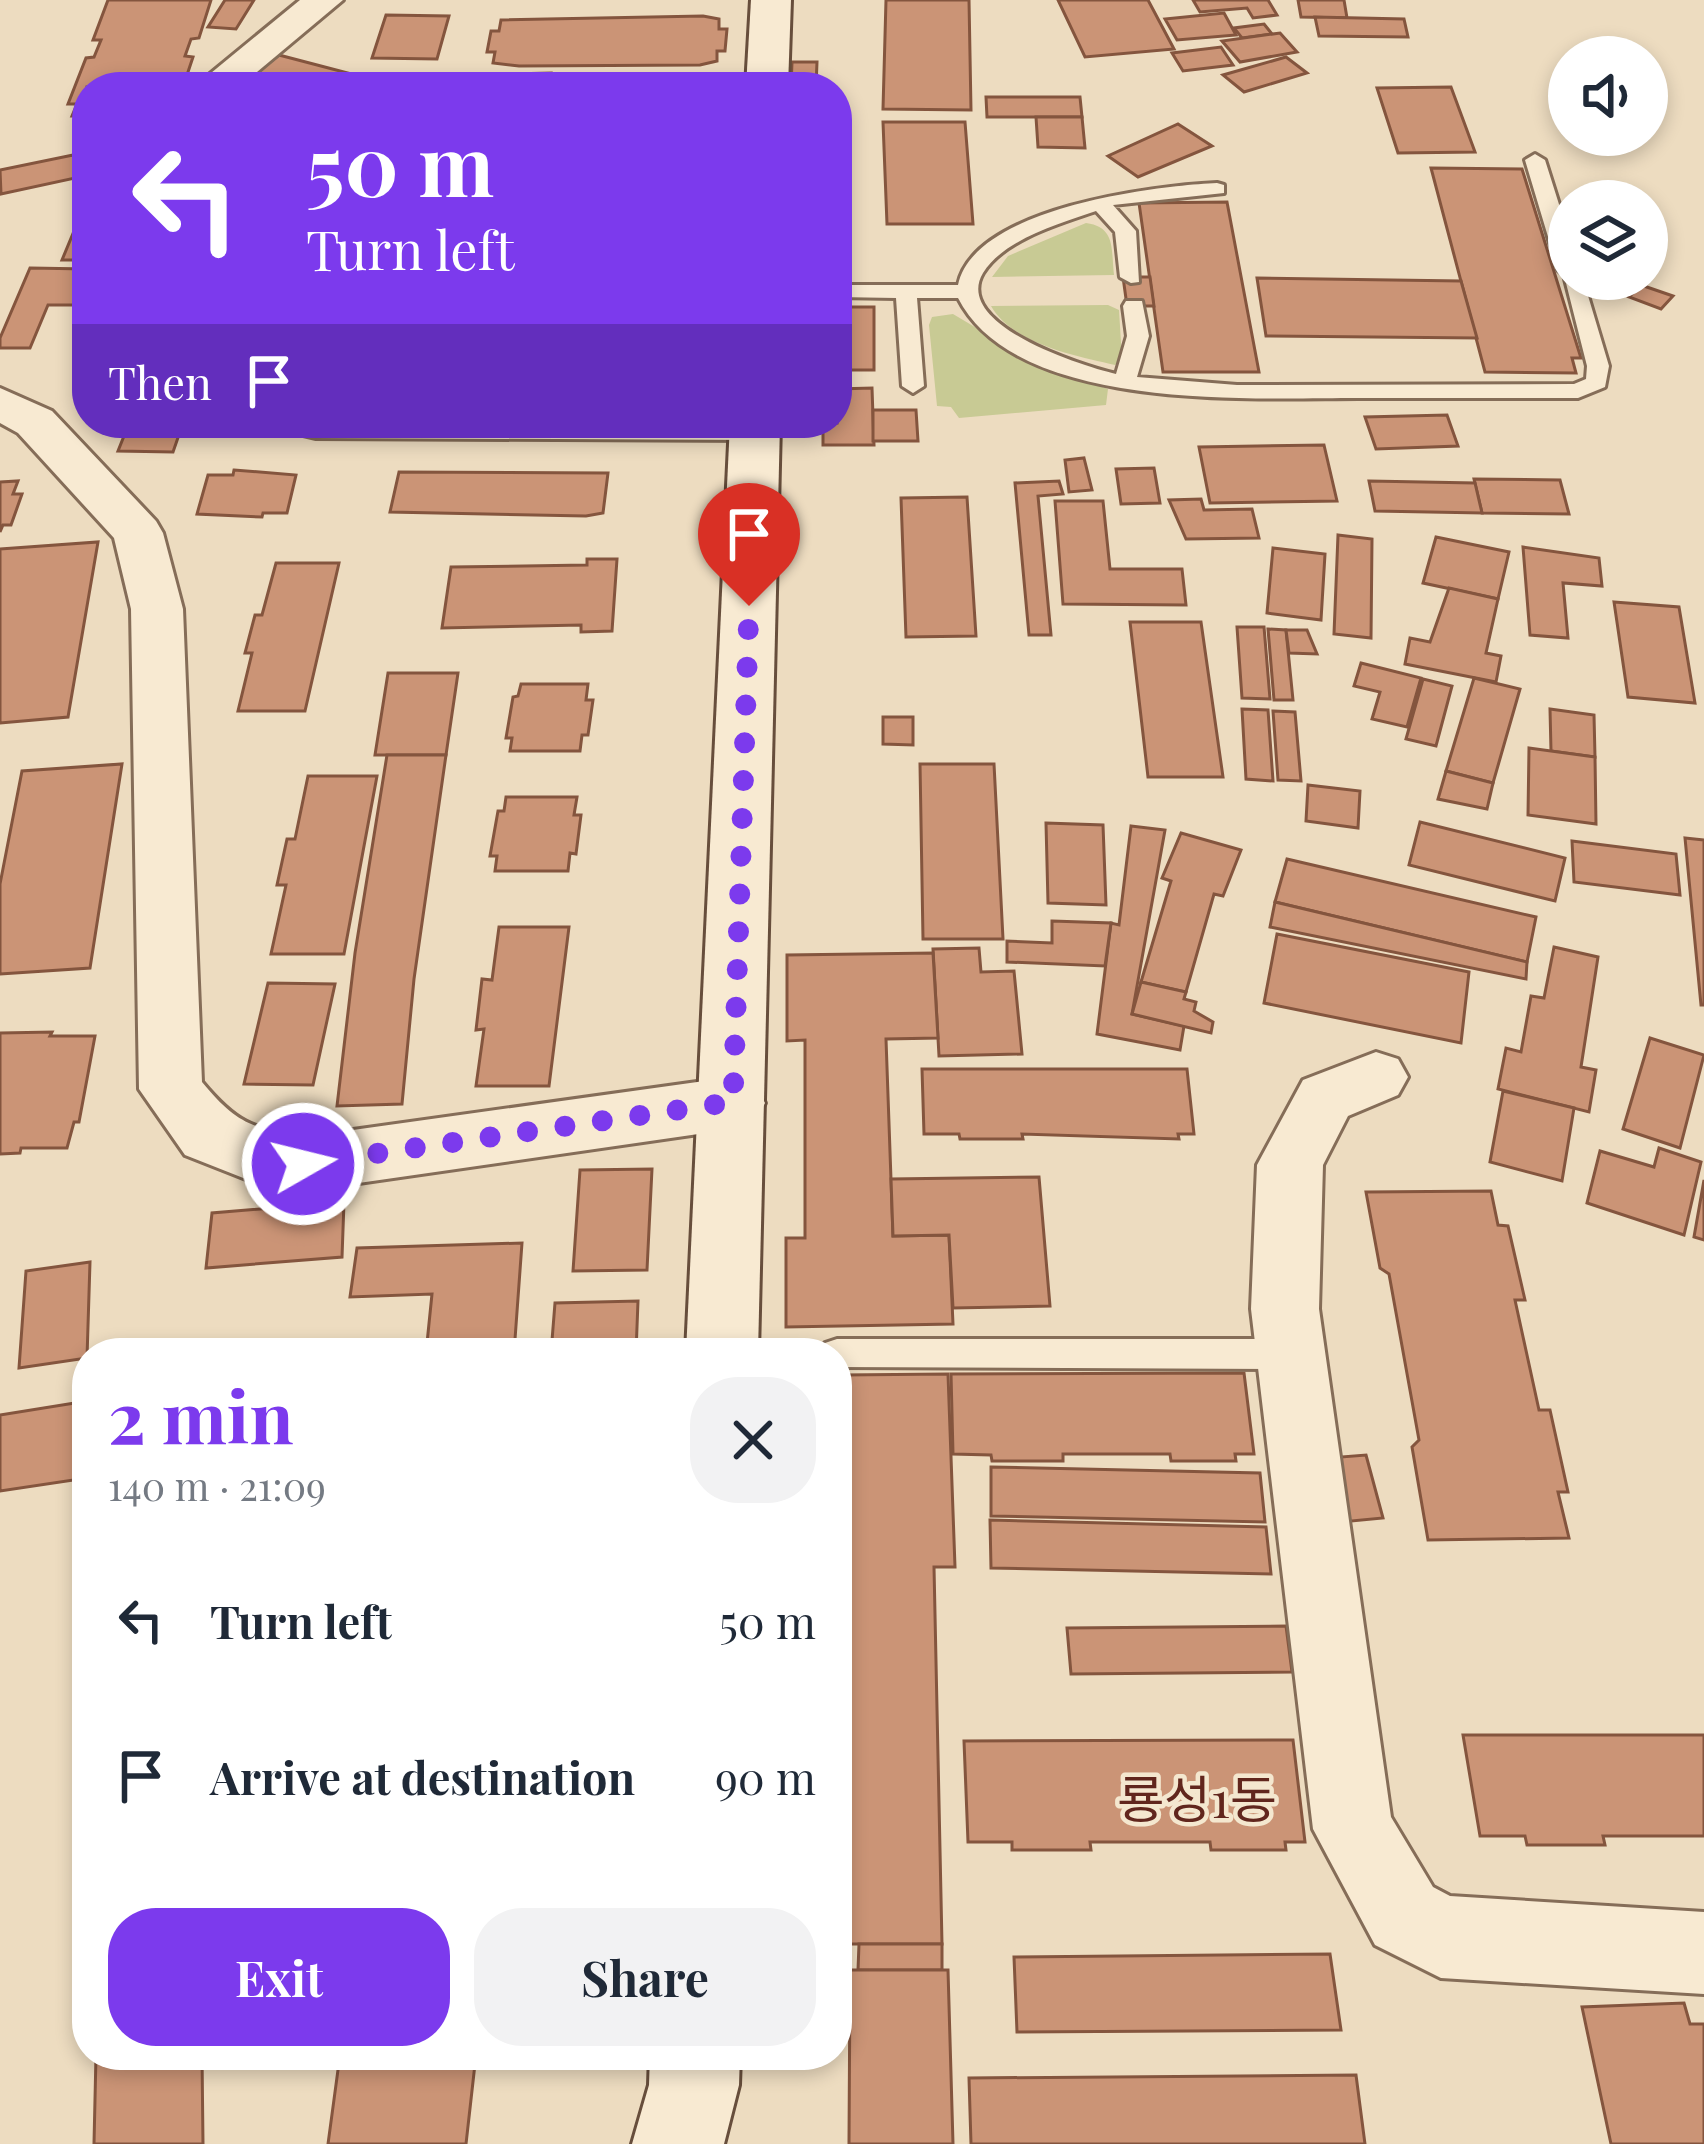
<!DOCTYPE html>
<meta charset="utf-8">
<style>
body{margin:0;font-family:"Playfair Display","Noto Sans KR",serif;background:#f2f2f3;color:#1f2937;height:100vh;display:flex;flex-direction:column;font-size:45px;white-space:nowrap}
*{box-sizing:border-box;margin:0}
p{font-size:39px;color:#747a83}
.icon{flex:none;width:66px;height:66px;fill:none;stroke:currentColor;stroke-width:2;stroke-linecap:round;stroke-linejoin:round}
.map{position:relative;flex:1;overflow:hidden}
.side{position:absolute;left:72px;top:1338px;width:780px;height:732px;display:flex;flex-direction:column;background:#fff;border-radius:48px;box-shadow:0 6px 18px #0003}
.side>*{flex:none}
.hud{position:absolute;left:72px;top:72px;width:780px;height:366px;border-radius:48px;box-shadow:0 6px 18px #0003;background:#7c3aed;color:#fff;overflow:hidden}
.tools{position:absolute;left:1548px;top:36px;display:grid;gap:24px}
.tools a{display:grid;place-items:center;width:120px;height:120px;border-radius:50%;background:#fff;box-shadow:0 6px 18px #0003;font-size:60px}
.pin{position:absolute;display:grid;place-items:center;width:102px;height:102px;color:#fff;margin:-123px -51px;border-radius:50% 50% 50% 0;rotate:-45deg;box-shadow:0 0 12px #0007}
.pin .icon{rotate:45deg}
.me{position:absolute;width:132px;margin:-66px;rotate:82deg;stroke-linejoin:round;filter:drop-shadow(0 0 9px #0008)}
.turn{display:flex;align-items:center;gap:42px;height:252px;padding:0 36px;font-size:54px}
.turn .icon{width:156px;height:156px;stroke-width:2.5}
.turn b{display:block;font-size:84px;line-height:102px}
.then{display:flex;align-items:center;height:114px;padding:0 36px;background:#0003;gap:24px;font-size:45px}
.round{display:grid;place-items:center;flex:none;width:126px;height:126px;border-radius:48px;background:#f2f2f3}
.head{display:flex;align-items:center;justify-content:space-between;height:204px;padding:0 36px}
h1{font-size:72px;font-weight:700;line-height:90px;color:#7c3aed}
.primary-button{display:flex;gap:24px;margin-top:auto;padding:24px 36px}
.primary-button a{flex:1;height:138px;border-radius:48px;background:#7c3aed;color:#fff;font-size:48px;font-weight:700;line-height:138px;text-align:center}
.primary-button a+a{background:#f2f2f3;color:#1f2937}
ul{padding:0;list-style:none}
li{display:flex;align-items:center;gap:36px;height:156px;padding:0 36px}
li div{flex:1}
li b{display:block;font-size:45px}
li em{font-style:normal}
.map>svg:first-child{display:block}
.green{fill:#c8ca94}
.building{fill:#cb9476;stroke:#84553e;stroke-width:3}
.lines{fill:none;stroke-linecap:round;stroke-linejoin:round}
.lane-casing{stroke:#856d58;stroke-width:6}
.street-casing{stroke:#856d58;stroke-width:6}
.secondary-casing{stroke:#674e3c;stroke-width:6}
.lane{fill:#f8ead2;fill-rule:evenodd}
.street{fill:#f8ead2;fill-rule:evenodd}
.secondary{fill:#f8ead2;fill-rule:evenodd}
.route{stroke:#7c3aed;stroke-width:21;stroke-dasharray:0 37.8}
.labels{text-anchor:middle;stroke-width:9;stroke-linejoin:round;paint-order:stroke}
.near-quarter-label{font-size:51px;fill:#61261d;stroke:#f4e7cf}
</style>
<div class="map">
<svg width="1704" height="2144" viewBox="0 0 1704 2144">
<rect width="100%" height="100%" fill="#eddcc0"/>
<g class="green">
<path d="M1086 223C1116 227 1111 249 1114 275L992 277 1008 256Z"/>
<path d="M1108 305 1119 310 1122 359 1115 365C1075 356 1013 344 991 306Z"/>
<path d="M953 314 1035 363 1108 389 1106 405 959 418 951 407 937 406 929 325 932 317Z"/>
</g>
<g class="building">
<path d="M108 0H211L199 38 191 39 185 56 193 57 183 87H87V116H72L77 104H68L86 58 94 57 101 40H93Z"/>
<path d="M225 0H254L236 29 208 27Z"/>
<path d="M886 0H969L971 110 883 109Z"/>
<path d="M1058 0H1148L1174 49 1085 57Z"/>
<path d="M1193 0H1268L1277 15 1253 18 1247 8 1200 12Z"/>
<path d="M1298 0H1344L1347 18 1301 17Z"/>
<path d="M1224 13 1236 35 1177 40 1165 19Z"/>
<path d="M386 15 449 16 437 59 372 58Z"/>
<path d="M703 16 719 19V29H727L725 51H717V61L700 65 519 66 493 63 495 52H487L491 31H499L501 20Z"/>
<path d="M1315 17 1404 19 1408 37 1319 36Z"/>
<path d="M1264 24 1272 34 1242 38 1234 28Z"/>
<path d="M1280 33 1297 52 1240 62 1222 41Z"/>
<path d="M1221 47 1233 65 1183 71 1172 53Z"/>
<path d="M279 55 363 77 352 87H294L252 76Z"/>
<path d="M1286 57 1307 73 1244 92 1223 75Z"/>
<path d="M792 62H817L816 87H791Z"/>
<path d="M551 73 549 87H500L502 74Z"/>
<path d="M1451 87 1475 152 1398 153 1377 88Z"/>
<path d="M986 97H1080L1082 117H987Z"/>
<path d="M1036 117H1082L1085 148 1038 147Z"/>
<path d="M883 122H965L973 224H887Z"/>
<path d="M1178 124 1212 146 1138 177 1108 156Z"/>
<path d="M73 155 80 177 1 194 0 170Z"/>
<path d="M1431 168 1522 169 1581 358H1572L1576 373 1485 372Z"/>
<path d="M1227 202 1259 372H1163L1139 203Z"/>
<path d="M74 231 87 232V260H62Z"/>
<path d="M30 268 87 269V305H48L30 348H0V338Z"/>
<path d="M1123 277H1150L1154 306H1127Z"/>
<path d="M1257 278 1461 281 1477 338 1266 336Z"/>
<path d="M1641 285 1673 296 1661 309 1629 297Z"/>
<rect x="837" y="307" width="37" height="63"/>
<path d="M872 388 874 445H823V423H837V389Z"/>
<path d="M873 410H916L918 441H873Z"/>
<path d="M1447 415 1458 446 1376 449 1365 417Z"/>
<path d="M128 426H182L173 452 118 451Z"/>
<path d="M1324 445 1337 501 1210 503 1199 447Z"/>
<path d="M1084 458 1092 490 1069 492 1065 460Z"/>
<path d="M1154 468 1160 503 1121 504 1116 469Z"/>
<path d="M234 470 296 475 287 513H263L262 517 197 514 208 475H233Z"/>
<path d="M399 472 608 473 603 513 586 516 390 512Z"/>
<path d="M1474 479 1560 480 1569 514 1482 513Z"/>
<path d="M18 481 13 494H22L11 525H3L0 532V482Z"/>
<path d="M1059 481 1063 494 1038 496 1051 635H1029L1015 483Z"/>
<path d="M1369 481 1475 483 1482 513 1375 511Z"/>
<path d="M967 497 976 636 906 637 901 498Z"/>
<path d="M1201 499 1204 510 1252 509 1259 538 1186 539 1169 500Z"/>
<path d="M1055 501H1103L1110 569H1182L1186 605 1063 604Z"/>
<path d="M1338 535 1372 539 1371 638 1334 634Z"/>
<path d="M1436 537 1509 552 1498 599 1423 583Z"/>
<path d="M98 542 68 717 0 723V549Z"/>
<path d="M1523 547 1599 558 1602 586 1563 583 1568 638 1530 635Z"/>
<path d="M1273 548 1325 554 1321 620 1267 613Z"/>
<path d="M587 559H617L612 631 581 632V625L442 628 451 567 587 565Z"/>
<path d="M276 563H339L305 711H238L252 653H245L255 615H262Z"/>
<path d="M1449 588 1498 599 1486 653 1501 656 1496 682 1405 664 1410 638 1430 642Z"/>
<path d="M1614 602 1679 607 1695 703 1628 697Z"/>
<path d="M1130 622H1201L1223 777H1148Z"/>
<path d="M1237 627H1264L1270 699 1242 698Z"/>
<path d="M1268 629 1286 630 1293 700H1274Z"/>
<path d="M1286 630H1307L1317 654 1289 653Z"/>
<path d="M1361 663 1421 678 1407 727 1372 719 1380 692 1354 686Z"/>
<path d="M388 673H458L446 755H375Z"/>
<path d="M1474 678 1520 689 1493 783 1446 771Z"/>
<path d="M1423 679 1452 686 1436 746 1406 739Z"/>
<path d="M521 684H588L586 700H593L588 735H582L580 751H510L512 738H506L513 697 518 696Z"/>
<path d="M1242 709 1268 710 1273 781 1246 779Z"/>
<path d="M1550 709 1594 715 1595 757 1551 751Z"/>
<path d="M1273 711 1295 712 1301 781 1278 780Z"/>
<path d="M883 717H913V745L883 744Z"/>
<path d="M1529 748 1595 757 1596 824 1528 815Z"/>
<path d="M387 755H446L414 979 402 1104 337 1106 355 953Z"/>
<path d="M122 764 90 968 0 974V884L22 771Z"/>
<path d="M920 764H994L1003 939H923Z"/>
<path d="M1446 771 1493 783 1487 809 1438 799Z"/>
<path d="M308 776H377L344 954H271L286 885H277L287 839H295Z"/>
<path d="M1308 785 1360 791 1358 828 1306 821Z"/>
<path d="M506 797H577L574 815H581L576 854 570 853 568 871H495L497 856H490L498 811H504Z"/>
<path d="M1420 822 1565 858 1555 901 1409 865Z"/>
<path d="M1046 823 1103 825 1106 905 1048 903Z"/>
<path d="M1131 826 1165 830 1132 1014 1184 1026 1180 1050 1097 1034 1111 923 1119 925Z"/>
<path d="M1181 833 1241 850 1223 896 1214 894 1186 992 1141 982 1171 881 1162 878Z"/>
<path d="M1685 838 1704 840V1005H1701Z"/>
<path d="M1572 841 1676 854 1680 895 1574 882Z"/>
<path d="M1287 859 1536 917 1527 962 1275 902Z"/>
<path d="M1275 902 1527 962 1526 979 1270 927Z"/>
<path d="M1052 921 1111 923 1105 966 1007 962V941L1052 943Z"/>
<path d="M499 927H569L549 1086H476L484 1029 476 1030 482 979 492 980Z"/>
<path d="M1277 934 1469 972 1461 1043 1264 1003Z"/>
<path d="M1554 947 1598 957 1581 1067 1596 1070 1589 1112 1498 1089 1506 1048 1521 1052 1531 996 1544 998Z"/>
<path d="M979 948 981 972 1014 971 1022 1054 939 1056 933 949Z"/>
<path d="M933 953 938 1038 886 1039 893 1236 949 1235 953 1324 786 1327V1238H805V1040L787 1041V955Z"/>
<path d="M1141 982 1186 992 1184 999 1196 1002 1194 1011 1213 1022 1211 1033 1132 1014Z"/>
<path d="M268 983 335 984 313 1085 244 1084Z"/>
<path d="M52 1032 50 1036H95L79 1122H74L67 1148H21L20 1153 0 1154V1033Z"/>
<path d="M1650 1038 1704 1055 1680 1148 1623 1129Z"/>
<path d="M922 1069H1187L1194 1134H1178L1179 1139 1022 1134 1023 1139H960L959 1134H924Z"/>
<path d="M1503 1091 1574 1108 1562 1181 1490 1162Z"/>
<path d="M1659 1148 1701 1162 1684 1235 1587 1203 1600 1151 1654 1167Z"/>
<path d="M652 1169 647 1270 573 1271 580 1170Z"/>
<path d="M1039 1177 1050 1306 953 1308 949 1235 893 1236 891 1179Z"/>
<path d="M1704 1180V1240L1694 1237Z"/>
<path d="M1491 1191 1498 1225 1508 1226 1525 1300H1515L1539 1410H1550L1568 1492H1558L1569 1538 1428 1540 1412 1447 1419 1440 1389 1274 1380 1268 1366 1192Z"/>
<path d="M344 1202 342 1257 206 1268 212 1213Z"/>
<path d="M522 1243 514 1353H426L432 1294 350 1297 357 1248Z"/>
<path d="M90 1262 87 1358 19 1368 26 1271Z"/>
<path d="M638 1301 636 1353H551L555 1303Z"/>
<path d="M1244 1373 1254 1454H1235L1236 1461H1171L1170 1454H1063V1461H992L991 1455 953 1454 951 1374Z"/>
<path d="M948 1374 955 1567H934L942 1944H839L837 1649 842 1375Z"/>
<path d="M87 1401V1478L0 1491V1415Z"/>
<path d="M1366 1455 1383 1518 1331 1523 1315 1459Z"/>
<path d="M991 1467 1260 1473 1265 1522 991 1516Z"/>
<path d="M990 1520 1266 1527 1271 1574 991 1568Z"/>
<path d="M1286 1626 1292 1672 1071 1674 1067 1628Z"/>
<path d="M1463 1735H1704V1836H1603L1605 1845H1527L1525 1836H1480Z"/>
<path d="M1293 1740 1305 1842H1285L1286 1850H1211L1210 1842H1090L1091 1850H1012V1842H968L964 1741Z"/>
<path d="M859 1944H942V1970H858Z"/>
<path d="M1330 1954 1341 2030 1017 2032 1014 1957Z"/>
<path d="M850 1970H948L953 2144H849Z"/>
<path d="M1684 2003 1690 2024H1704V2144H1611L1582 2007Z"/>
<path d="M96 2055H202L203 2144H94Z"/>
<path d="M340 2055H476L466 2144H328Z"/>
<path d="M1356 2075 1365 2144H971L969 2078Z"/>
</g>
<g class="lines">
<defs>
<g id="lane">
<path d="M1535 154 1545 160 1569 236V279H1583L1609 366 1605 387 1578 398C1505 398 1431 398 1358 398 1250 398 1016 412 958 298H917L924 386 913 393 902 386 896 298 837 297V285H958C974 208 1153 186 1217 183L1224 185V193L1113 205 1136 231 1139 282 1131 283 1120 277 1115 232 1096 211C1061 223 1004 239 983 273 952 325 1082 366 1116 374L1127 336 1123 306 1126 301H1142L1149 336 1137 377 1237 385 1574 384 1586 379 1587 366 1564 275 1558 270 1525 160Z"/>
<path d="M837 1339H1291L1303 1344 1308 1354 1303 1364 1291 1369 837 1367V1353H820L825 1343Z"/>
</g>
<g id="street">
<path d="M300 0H343L239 87H194Z"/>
<path d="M0 388 52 411 156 521 163 533 183 609 202 1082C236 1123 251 1128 303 1137L733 1077 756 1085 765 1103 756 1121 733 1129 303 1191 256 1183 185 1155 139 1089 131 609 114 538 18 433 0 423Z"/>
<path d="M292 423H778L779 425 772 436 755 440 316 438 299 434Z"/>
<path d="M1376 1052 1398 1059 1408 1077 1398 1095 1348 1116 1323 1165 1319 1309 1391 1817 1433 1887 1450 1896 1704 1912V1994L1441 1978 1375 1945 1313 1829 1251 1309 1257 1165 1303 1080Z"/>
</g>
<g id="secondary">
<path d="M751 0H791L788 87H746Z"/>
<path d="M730 423H780L758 1353H686Z"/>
<path d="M650 2055H740L739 2085 724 2144H632L649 2085Z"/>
</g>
</defs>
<use href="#lane" class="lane-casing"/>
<use href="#street" class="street-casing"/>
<use href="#secondary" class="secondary-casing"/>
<use href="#lane" class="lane"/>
<use href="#street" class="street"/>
<use href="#secondary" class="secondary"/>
</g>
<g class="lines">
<path class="route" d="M303 1164 733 1102 749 606"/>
</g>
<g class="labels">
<g class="near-quarter-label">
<text x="1197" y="1818">룡성1동</text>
</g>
</g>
</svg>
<div class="tools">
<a><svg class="icon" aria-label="sound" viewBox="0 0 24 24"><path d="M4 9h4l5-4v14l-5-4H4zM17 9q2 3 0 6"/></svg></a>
<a><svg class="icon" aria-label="layers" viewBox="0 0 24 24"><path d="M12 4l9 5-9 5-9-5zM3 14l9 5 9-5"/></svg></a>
</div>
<div class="pin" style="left:749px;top:606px;background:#d93025"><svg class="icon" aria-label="arrive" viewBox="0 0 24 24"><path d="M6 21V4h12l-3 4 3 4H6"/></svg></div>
<svg class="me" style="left:303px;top:1164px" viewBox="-20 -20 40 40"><circle r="17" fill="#7c3aed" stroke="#fff" stroke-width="3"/><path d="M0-11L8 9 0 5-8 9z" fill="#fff"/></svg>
<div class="hud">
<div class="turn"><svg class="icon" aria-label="left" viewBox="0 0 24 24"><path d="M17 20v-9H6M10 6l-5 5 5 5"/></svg><div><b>50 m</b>Turn left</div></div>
<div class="then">Then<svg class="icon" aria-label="arrive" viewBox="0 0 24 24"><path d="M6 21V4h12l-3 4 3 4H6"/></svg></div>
</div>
<section class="side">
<div class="head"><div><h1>2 min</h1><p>140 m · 21:09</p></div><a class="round"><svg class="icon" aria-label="close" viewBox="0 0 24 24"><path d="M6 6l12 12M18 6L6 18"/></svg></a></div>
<ul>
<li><svg class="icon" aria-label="left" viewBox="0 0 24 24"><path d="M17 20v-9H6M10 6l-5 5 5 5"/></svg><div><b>Turn left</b></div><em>50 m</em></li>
<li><svg class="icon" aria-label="arrive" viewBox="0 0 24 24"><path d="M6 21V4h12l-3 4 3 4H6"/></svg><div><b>Arrive at destination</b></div><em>90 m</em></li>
</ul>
<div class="primary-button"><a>Exit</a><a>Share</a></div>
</section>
</div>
